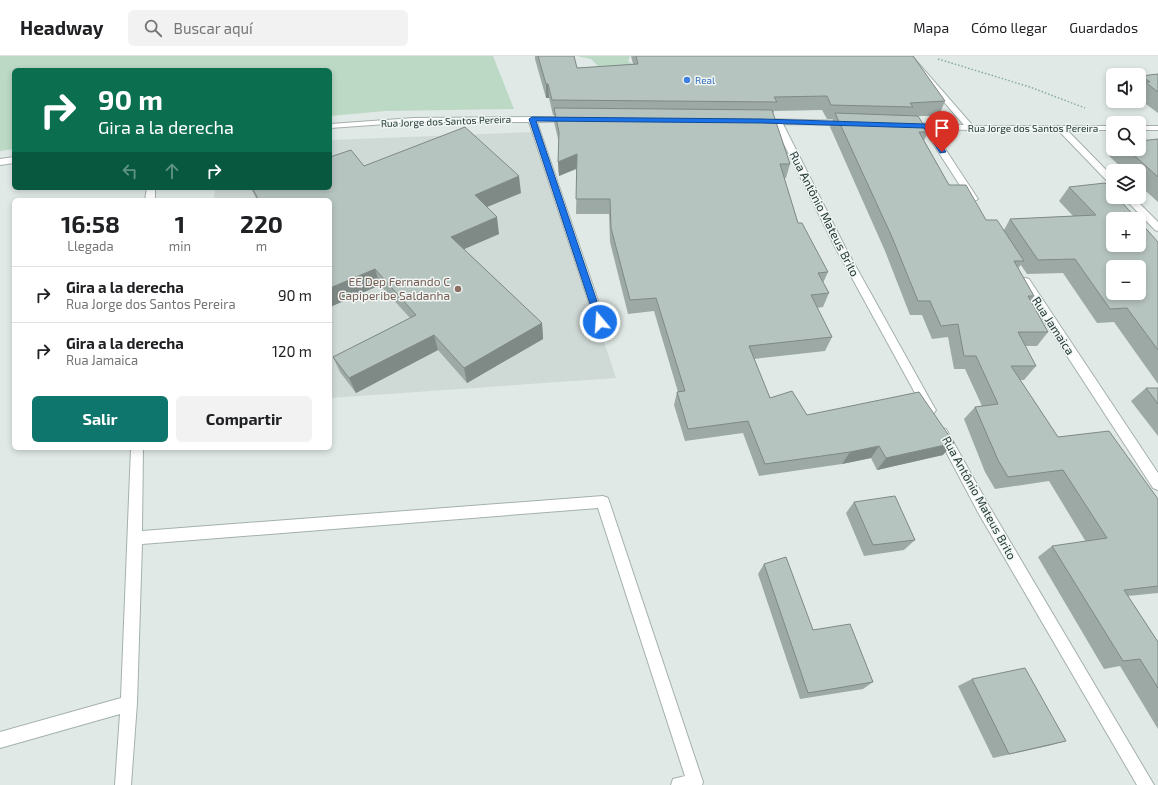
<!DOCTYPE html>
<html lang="es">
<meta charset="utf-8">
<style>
body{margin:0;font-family:"Exo 2",sans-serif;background:#f2f2f2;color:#202124;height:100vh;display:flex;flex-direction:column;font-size:15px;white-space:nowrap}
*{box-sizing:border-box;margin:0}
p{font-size:13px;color:#757577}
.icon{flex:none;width:22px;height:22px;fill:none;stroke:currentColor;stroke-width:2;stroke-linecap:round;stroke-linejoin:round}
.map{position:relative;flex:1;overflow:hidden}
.drawer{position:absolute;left:12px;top:142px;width:320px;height:252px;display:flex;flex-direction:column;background:#fff;border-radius:6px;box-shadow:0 2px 6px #0003}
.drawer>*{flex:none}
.hud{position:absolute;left:12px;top:12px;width:320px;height:122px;border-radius:6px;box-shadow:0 2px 6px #0003;background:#0b6e4f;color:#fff;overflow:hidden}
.fabs{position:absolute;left:1106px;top:12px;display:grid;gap:8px}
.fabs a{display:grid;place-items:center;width:40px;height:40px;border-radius:6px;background:#fff;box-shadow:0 2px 6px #0003;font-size:20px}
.pin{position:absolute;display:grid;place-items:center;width:34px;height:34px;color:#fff;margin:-41px -17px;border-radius:50% 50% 50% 0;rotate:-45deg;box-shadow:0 0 4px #0007}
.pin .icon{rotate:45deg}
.me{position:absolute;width:44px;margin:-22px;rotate:342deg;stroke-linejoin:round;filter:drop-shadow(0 0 3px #0008)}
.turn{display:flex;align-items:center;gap:14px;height:84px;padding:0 20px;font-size:18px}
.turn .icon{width:52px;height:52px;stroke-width:2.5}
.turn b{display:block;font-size:28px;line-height:34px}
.lanes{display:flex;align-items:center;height:38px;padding:0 20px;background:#0003;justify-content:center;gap:20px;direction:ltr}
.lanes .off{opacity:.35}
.eta{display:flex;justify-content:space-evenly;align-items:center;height:68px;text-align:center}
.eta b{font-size:24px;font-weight:700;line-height:28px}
.action{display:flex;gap:8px;margin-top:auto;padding:8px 20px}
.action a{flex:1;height:46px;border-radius:6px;background:#0f766e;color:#fff;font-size:16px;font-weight:700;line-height:46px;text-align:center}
.action a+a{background:#f2f2f2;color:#202124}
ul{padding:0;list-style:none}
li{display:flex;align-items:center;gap:12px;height:56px;padding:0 20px;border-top:1px solid #e0e0e0}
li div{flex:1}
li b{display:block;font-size:15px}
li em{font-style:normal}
header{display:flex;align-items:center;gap:24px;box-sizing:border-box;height:56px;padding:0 20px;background:#fff;border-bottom:1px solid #e0e0e0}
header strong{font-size:19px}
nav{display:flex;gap:22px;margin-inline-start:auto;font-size:14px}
.search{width:280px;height:36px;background:#f2f2f2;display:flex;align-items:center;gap:10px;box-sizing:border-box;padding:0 14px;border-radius:6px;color:#757577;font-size:15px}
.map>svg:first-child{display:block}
.built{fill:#cfd9d5}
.green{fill:#bbd9c5}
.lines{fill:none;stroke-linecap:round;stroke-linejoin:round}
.minor-casing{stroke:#a4b0ad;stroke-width:2}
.path{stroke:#84aaa1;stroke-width:1.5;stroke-dasharray:1.5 2;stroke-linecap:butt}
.minor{fill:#fff;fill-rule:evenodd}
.wall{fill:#9da9a4}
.shaded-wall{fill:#7f8986}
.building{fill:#b6c4bf;stroke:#7f8986;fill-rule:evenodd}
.route{fill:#1a73e8;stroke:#114b97}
.shop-dot{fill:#3f7fe0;stroke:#f0f6f4;stroke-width:1.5}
.education-dot{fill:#8d6e63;stroke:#f0f6f4;stroke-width:1.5}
.labels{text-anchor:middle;stroke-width:3;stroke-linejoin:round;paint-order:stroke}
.far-shop-label{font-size:10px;fill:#366cbe;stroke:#f0f6f4;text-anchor:start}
.far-street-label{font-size:10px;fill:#233834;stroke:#f0f6f4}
.street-label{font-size:12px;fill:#233834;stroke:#f0f6f4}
.education-label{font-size:12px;fill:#785e54;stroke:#f0f6f4;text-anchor:end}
</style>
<header>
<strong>Headway</strong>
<div class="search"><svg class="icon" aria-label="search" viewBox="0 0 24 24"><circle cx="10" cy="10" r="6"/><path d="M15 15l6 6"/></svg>Buscar aquí</div>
<nav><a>Mapa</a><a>Cómo llegar</a><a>Guardados</a></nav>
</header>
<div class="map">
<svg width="1158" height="729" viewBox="0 0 1158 729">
<rect width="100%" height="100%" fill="#e0e9e6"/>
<path class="built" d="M535 76 616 322 330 342V144H214L215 132H330V84Z"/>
<g class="green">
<path d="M0 0H493L514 53 385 55 330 60V14H14V93L0 95Z"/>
<path d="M577 0H630L628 5 636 10H598L591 3Z"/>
</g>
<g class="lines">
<defs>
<g id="minor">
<path d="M904 0H912L973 70H1113V74H1067L1113 121V129L1110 128 1058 74H971L932 73 978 143 973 146 970 145 923 72 909 71 905 69 909 67 964 69Z"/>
<path d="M532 61H571L575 63 571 65 537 66 610 280 609 283H601L600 280 529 66H414L330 72V68L414 62Z"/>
<path d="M758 63 847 65 851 67 847 69 783 68 845 191 934 351 936 354 934 357 930 359 926 357 835 191 774 68 758 67Z"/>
<rect x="1139" y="70" width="19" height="4"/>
<path d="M14 101V107L0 109V103Z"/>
<path d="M147 132H155V144H145Z"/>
<path d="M1123 141H1133L1158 166V175L1155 174Z"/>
<path d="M1025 222 1029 223 1158 417V434L1153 432 1021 229 1020 226 1021 223Z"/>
<path d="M942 372 946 373 989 450 1154 729H1137L979 458 936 377 938 373Z"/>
<path d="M131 392H143L142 475 603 440 608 442 703 726 702 729H671L673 723 685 720 598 452 142 488 137 647 131 729H115L120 658 0 692V676L121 642Z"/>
</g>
</defs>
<use href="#minor" class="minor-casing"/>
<path class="path" d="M938 3 1030 31 1085 52"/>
<use href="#minor" class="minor"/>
</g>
<g class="wall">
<path d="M535 0H574L577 12 633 8 631 0H913L945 45 939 60H918L928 76 924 85 949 129 986 164 1004 174 1010 163 1073 160 1059 145 1069 131 1158 186V328L1114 266 1097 267 1063 217 1027 218 1021 209 1018 212 1034 240 1031 245 1048 276 1037 290H1025L1036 310 1024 324H1020L1058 381 1158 443V537L1128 540 1158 586V673L1120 610 1104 613 1038 501 1052 490 1086 486 1049 425 995 433 985 416 964 363 975 351 982 350 965 313H954L948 281 932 283 922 259H910L885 195 830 71 833 63H827L822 54 774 55 773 58 790 108 786 122H784L798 167 828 216 823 227 829 237 823 251 817 252 832 281 825 295 754 303 770 342 807 359 943 399 877 414 871 402 842 408 759 420 743 377 685 385 674 349 677 336H678L654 255 628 258 610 186 609 158H576L577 113 559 120 558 106 559 87 554 66V59H553L549 42H546L535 3Z"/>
<path d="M1158 18V57L1139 43V23L1141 20Z"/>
<path d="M1158 83V146L1139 129V115H1125L1109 100 1115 93H1139Z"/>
<path d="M251 132H330L521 137 487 151 499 178 464 193 542 267 543 283 467 327 438 294 356 337 340 316 333 301 410 262 380 229 330 251V144H257Z"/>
<path d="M1146 332H1158V380L1131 345Z"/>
<path d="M854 446 915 484 904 494 864 500 846 457Z"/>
<path d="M764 508 813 574 873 626 863 633 800 643 758 518Z"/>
<path d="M972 623 1066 685 1048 690 993 702 958 630Z"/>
</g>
<g class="shaded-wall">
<path d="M546 28H548L549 42H546Z"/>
<path d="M577 98V112L559 120 558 106Z"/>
<path d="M519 120 521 137 477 155 475 139Z"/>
<path d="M497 161 499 178 455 197 451 181Z"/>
<path d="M375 213 380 229 330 251V232Z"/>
<path d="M542 267 543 283 467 327 464 312Z"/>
<path d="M434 279 438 294 356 337 349 322Z"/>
<path d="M954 387 943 399 877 414 886 402Z"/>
<path d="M879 390 871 402 842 408 850 396Z"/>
</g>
<g class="building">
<path d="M538 0H574L577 12 638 8 636 0H913L945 45 910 47 913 51 831 49 827 40 774 41 777 46 552 44 548 28H546Z"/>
<path d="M1158 18V36L1145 26H1150L1141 20Z"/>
<path d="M554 52 772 54 790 108H780L798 167H802L828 216 818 217 829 237 811 239 832 281 749 290 770 342 792 335 807 359 919 336 954 387 886 402 879 390 850 396 765 408 748 365 688 373 677 336 685 335 656 242 630 244 611 172 610 143H576L577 98 558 106 559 76Z"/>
<path d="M835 57 918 60 928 76H919L949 129H966L986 164H997L1024 205H1014L1034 240H1028L1048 276H1018L1036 310H1011L1058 381 1109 375 1158 443V530L1124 534 1158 586V632L1140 603 1123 605 1052 490 1107 482 1063 414 1008 421 998 404 975 351 998 348 976 300H964L958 268 941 270 930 245H918L892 181Z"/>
<path d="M465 71 519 120 475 139 497 161 451 181 542 267 464 312 434 279 349 322 333 301 416 259 375 213 330 232V144H259L252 132H330V101L351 94 364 110Z"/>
<path d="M1158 83V121L1127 93H1139V85Z"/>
<path d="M1105 127 1113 136V141H1117L1137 163H1113V189H1139V165L1158 186V294L1127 252 1110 253 1075 203 1038 204 1010 163 1096 159 1069 131ZM1113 211H1139V237H1113Z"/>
<path d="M1146 332H1158V348Z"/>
<path d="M895 440 915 484 873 489 854 446Z"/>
<path d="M786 501 813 574 850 568 873 626 808 637 764 508Z"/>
<path d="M1025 612 1066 685 1009 698 972 623Z"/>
</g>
<path class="route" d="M532 61 762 63 926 68 928 69 946 96 940 97 924 72 762 67 536 65 604 266 600 269 596 266 529 63Z"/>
<circle class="shop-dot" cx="687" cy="24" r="4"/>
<circle class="education-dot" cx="458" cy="233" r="4"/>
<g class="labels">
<g class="far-shop-label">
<text x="695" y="28">Real</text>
</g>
<g class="far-street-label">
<text transform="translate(446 65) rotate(-2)" y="4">Rua Jorge dos Santos Pereira</text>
<text x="1033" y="76">Rua Jorge dos Santos Pereira</text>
</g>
<g class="street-label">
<text transform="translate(824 158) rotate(63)" y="4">Rua Antônio Mateus Brito</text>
<text transform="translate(1053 270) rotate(57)" y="4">Rua Jamaica</text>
<text transform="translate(979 442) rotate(61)" y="4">Rua Antônio Mateus Brito</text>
</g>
<g class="education-label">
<text x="450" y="230">EE Dep Fernando C<tspan x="450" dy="14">Capiperibe Saldanha</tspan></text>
</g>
</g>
</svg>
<div class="fabs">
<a><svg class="icon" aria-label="sound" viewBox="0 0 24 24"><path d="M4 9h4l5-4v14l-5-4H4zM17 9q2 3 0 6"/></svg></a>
<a><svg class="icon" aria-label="search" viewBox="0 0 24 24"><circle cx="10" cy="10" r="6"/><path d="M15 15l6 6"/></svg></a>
<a><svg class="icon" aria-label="layers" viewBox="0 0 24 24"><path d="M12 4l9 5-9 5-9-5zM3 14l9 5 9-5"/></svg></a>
<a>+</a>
<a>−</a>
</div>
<div class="pin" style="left:942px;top:96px;background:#d93025"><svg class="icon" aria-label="arrive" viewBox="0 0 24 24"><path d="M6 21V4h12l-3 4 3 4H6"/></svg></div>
<svg class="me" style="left:600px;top:266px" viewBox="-20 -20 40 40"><circle r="17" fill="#1a73e8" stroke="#fff" stroke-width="3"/><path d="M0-11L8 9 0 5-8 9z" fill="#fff"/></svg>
<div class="hud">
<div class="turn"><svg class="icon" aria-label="right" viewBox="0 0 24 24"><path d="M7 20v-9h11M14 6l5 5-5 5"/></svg><div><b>90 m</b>Gira a la derecha</div></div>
<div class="lanes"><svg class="icon off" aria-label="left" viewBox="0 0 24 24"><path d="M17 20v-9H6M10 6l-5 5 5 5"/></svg><svg class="icon off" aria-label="ahead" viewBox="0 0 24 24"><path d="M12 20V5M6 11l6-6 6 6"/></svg><svg class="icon" aria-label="right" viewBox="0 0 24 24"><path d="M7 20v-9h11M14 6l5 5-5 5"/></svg></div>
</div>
<section class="drawer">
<div class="eta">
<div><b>16:58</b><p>Llegada</p></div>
<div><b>1</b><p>min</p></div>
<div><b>220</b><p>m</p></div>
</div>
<ul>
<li><svg class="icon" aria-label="right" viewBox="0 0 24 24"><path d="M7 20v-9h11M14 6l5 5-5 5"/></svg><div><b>Gira a la derecha</b><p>Rua Jorge dos Santos Pereira</p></div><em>90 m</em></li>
<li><svg class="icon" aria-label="right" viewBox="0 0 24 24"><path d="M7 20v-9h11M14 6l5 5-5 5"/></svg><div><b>Gira a la derecha</b><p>Rua Jamaica</p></div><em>120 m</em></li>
</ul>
<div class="action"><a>Salir</a><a>Compartir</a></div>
</section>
</div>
